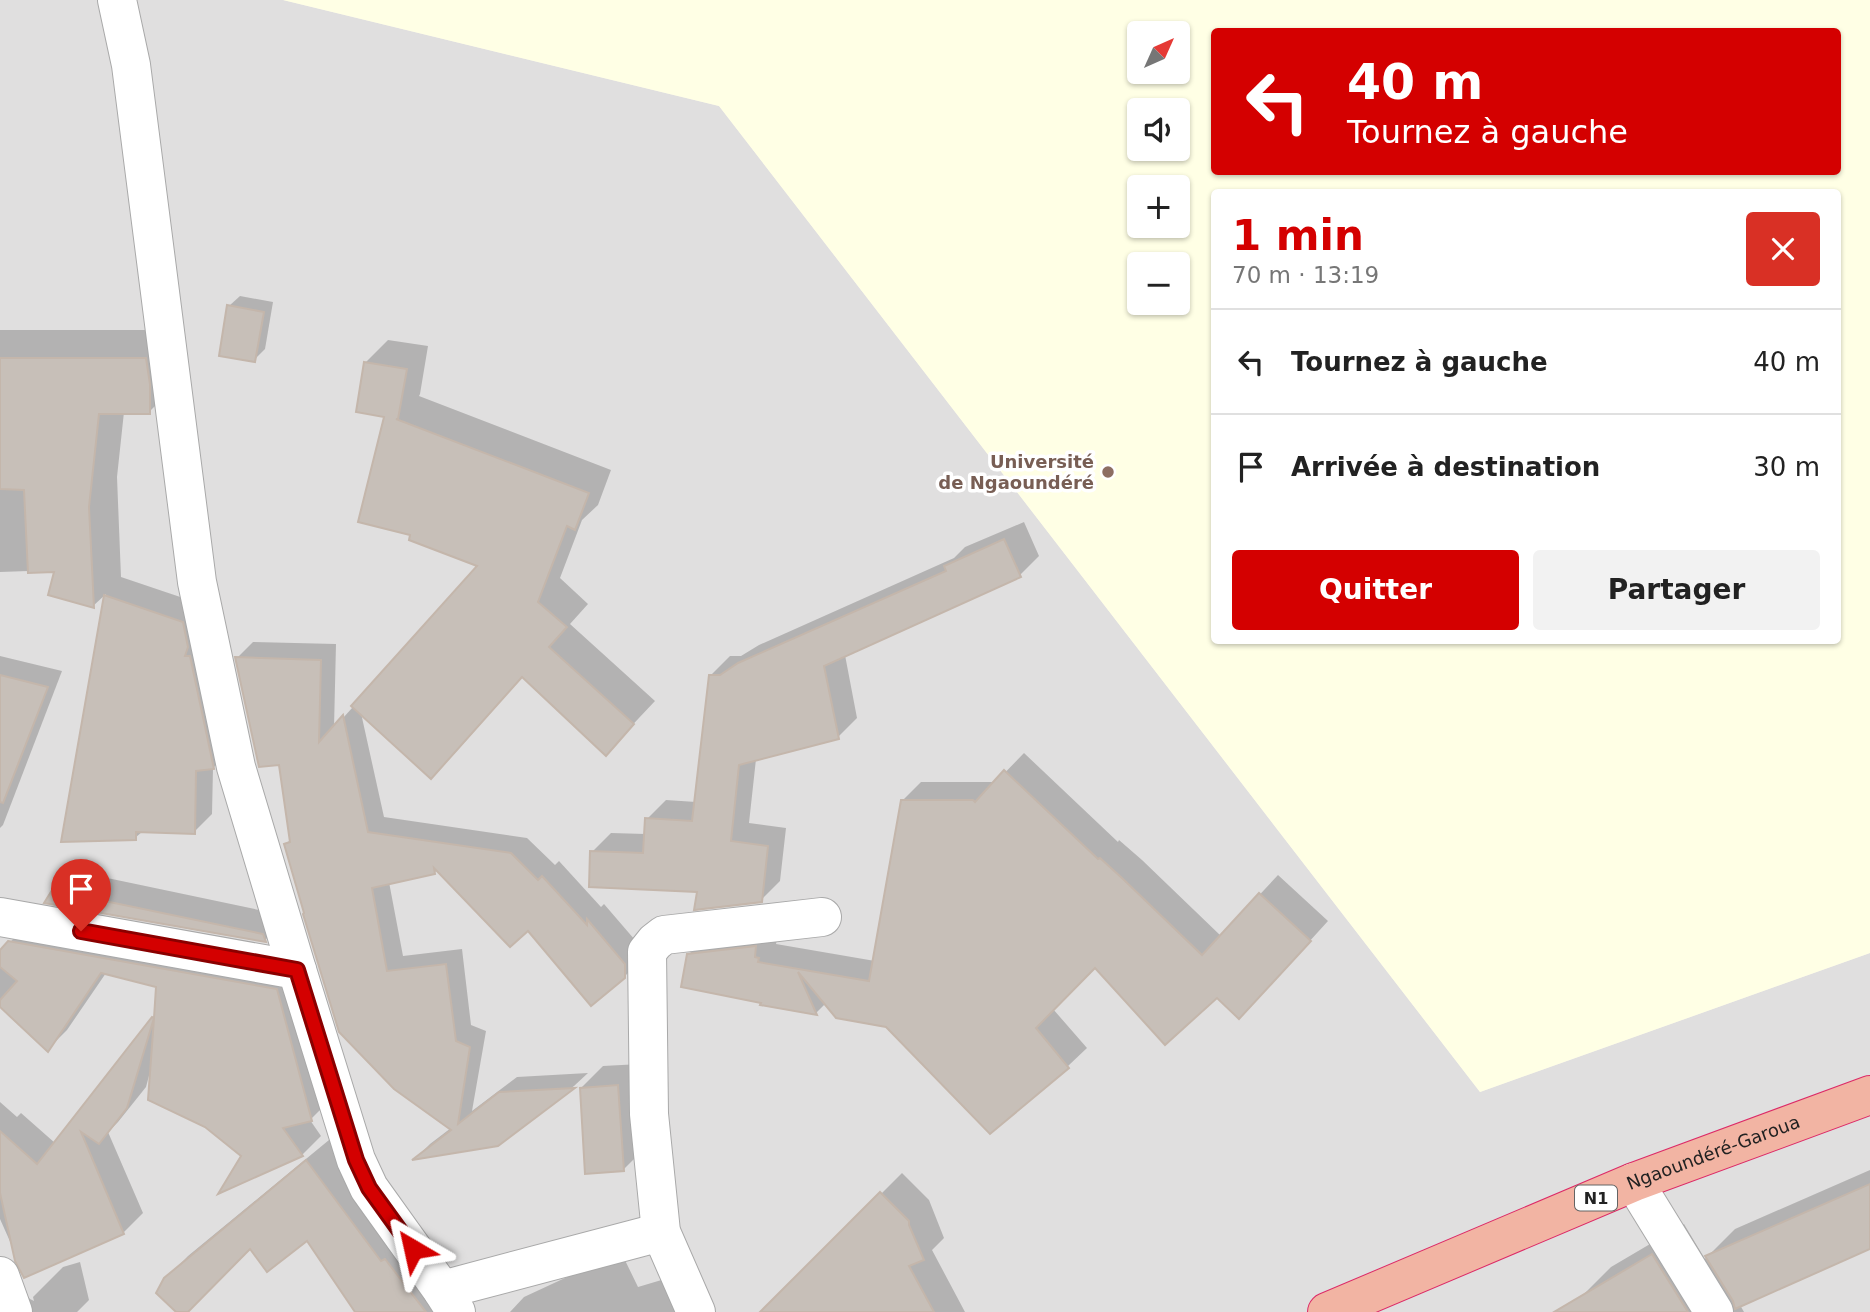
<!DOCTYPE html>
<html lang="fr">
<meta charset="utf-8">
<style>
body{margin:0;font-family:"DejaVu Sans",sans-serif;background:#f2f2f2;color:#222;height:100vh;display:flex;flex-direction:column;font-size:26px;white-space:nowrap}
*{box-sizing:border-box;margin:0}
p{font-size:23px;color:#767676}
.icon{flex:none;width:38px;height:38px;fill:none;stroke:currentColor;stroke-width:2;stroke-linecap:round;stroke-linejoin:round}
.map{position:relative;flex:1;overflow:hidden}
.side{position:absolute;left:1211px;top:189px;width:630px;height:455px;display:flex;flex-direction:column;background:#fff;border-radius:7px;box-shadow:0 2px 5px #0004}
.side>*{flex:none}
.guide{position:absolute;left:1211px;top:28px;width:630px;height:147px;border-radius:7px;box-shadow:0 2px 5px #0004;background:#d40000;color:#fff;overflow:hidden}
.needle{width:46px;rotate:45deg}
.controls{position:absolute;left:1127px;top:21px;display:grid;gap:14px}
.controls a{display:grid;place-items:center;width:63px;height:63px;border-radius:7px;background:#fff;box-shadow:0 2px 5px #0004;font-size:35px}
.pin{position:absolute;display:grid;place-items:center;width:60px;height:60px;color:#fff;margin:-72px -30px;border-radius:50% 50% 50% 0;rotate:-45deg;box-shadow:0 0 7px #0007}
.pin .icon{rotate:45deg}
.me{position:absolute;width:77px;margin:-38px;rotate:324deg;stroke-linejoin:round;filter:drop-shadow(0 0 5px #0008)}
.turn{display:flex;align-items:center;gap:24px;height:147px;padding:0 21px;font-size:32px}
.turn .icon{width:91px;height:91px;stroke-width:2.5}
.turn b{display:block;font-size:49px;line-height:60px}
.round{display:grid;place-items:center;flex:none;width:74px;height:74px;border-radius:7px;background:#f2f2f2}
.summary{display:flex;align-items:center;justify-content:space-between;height:119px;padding:0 21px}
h1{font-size:42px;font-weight:800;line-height:52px;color:#d40000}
.primary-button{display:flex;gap:14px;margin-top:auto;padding:14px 21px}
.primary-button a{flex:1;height:80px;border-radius:7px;background:#d40000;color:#fff;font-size:28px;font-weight:800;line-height:80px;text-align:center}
.primary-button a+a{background:#f2f2f2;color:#222}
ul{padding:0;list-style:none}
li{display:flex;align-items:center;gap:21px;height:105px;padding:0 21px;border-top:2px solid #e0e0e0}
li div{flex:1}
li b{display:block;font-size:26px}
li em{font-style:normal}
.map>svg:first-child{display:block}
.residential{fill:#e0dfdf}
.education{fill:#ffffe5;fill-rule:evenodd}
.shadow{fill:#0003}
.building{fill:#c7bfb8;stroke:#c4b6ab;stroke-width:2}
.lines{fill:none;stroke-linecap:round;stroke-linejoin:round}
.minor-casing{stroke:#a9a9a9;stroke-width:40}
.tertiary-casing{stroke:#a9a9a9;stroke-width:40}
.trunk-casing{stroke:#dc2a67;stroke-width:40}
.minor{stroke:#fff;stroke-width:38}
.tertiary{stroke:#fff;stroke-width:38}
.trunk{stroke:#f2b4a3;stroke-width:38}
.route-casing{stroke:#8a0000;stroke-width:18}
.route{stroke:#d40000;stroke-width:12}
.education-dot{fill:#8d6e63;stroke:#fff;stroke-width:2.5}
.labels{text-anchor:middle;stroke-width:7;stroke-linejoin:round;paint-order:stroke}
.shield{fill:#fff;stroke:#646464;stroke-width:2}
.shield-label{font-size:16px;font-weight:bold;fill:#222}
.education-label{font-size:18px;font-weight:bold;fill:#785e54;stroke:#fff;text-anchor:end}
.street-label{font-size:18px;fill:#222;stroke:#fff}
</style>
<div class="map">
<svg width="1870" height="1312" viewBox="0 0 1870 1312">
<rect width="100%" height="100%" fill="#f2efe9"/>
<path class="residential" d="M0 0H283L719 106 1480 1092 1870 953V1312H0Z"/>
<path class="education" d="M283 0H1870V953L1480 1092 719 106ZM1214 32H1838V172H1214ZM1139 33H1178V72H1139ZM1139 110H1178V149H1139ZM1139 187H1178V226H1139ZM1214 192H1838V640H1214ZM1139 264H1178V303H1139Z"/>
<g class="shadow">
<path d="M240 296 273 302 265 349 254 360 229 306Z"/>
<path d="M0 330H174L178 383 149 412H124L117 477 121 577 201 604 231 750 213 768 212 814 194 832 143 831 135 838 63 840 106 594 93 606 57 570 0 572Z"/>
<path d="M388 340 428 346 420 394 419 396 611 470 598 505 582 520 560 578 588 604 570 624 655 701 606 753 523 676 454 754 361 713 384 817 527 838 555 865 559 861 601 907 604 904 641 947V960L624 977 528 928 438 869 434 873 389 882 403 956 462 949 471 1025 486 1031 472 1111 517 1077 588 1073 574 1086 497 1145 417 1157 430 1144 451 1128 286 844 291 839 280 763 237 658 253 642 336 644 334 728 480 566 387 415 366 362Z"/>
<path d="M1024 522 1039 556 1020 575 845 655 857 718 838 737 756 759 749 823 786 828 780 881 761 900 699 891 592 852 611 833 646 834 647 819 666 800 696 802 711 675 730 656H741L759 645 954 558 965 547Z"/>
<path d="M0 656 62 671 3 825 0 828Z"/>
<path d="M1024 753 1118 842 1119 840 1142 860 1221 936 1278 875 1328 921 1258 998 1217 996 1095 965 1053 1009 1087 1048 1068 1066 990 1132 887 1025 826 1003 816 1013 762 1004 688 955 707 936 777 939 776 944 875 961 902 801 921 782H992L994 784Z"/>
<path d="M74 871 283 915 285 921 265 940 53 891Z"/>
<path d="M29 922 296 970 330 1100 310 1120 321 1136 302 1155 222 1190 244 1155 150 1072 146 1087 118 1122 108 1132 143 1213 123 1233 25 1275 0 1219V1102L17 1117 21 1113 55 1143 156 1015 158 986 106 973 67 1030 48 1049 0 1004V953Z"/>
<path d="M640 1064 645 1148 623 1170 581 1088 603 1066Z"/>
<path d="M329 1140 403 1240 460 1312H357L308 1239 251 1247 185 1312H179L166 1279 188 1256Z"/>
<path d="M1870 1170V1248L1740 1305 1744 1312H1588L1580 1298 1611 1267 1684 1224 1705 1259 1735 1229Z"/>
<path d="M902 1173 929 1200 944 1238 932 1250 965 1312H791L777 1298Z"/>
<path d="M621 1252 638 1287 685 1273 705 1312H510L524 1297Z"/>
<path d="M80 1262 89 1300 77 1312H0L22 1290 30 1299 34 1301 33 1297 63 1267Z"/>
</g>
<g class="building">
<path d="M227 305 264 312 255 362 219 356Z"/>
<path d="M0 358H146L150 384V414H99L89 507 94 608 48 595 54 572 28 573 24 490 0 489Z"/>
<path d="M364 362 407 369 398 419H396L589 493 575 530 567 526 538 602 567 627 549 647 634 724 606 756 522 677 431 779 351 706 477 566 409 540 410 535 358 522 384 417 356 412Z"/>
<path d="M1004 539 1021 577 824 666 839 739 739 765 731 841 768 846 762 902 694 910 697 892 589 887 590 851 643 853 645 818 692 821 709 675H720L738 663 946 571 944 566Z"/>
<path d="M104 595 183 622 188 647 185 656H190L214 769 196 771 195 834 136 832V840L61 842Z"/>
<path d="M235 657 321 660 319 742 343 715 368 832 511 853 538 880 542 876 587 925V919L625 964V978L591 1006 528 931 510 947 434 868 435 874 372 888 387 971 446 964 456 1041 470 1047 458 1124 499 1092 575 1088 498 1146 412 1160 451 1130 394 1089 339 1032 303 914 304 913 284 844 290 842 279 765 259 767Z"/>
<path d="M0 675 48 687 3 803 0 802Z"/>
<path d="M1004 770 1098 859 1100 858 1123 879 1202 955 1259 893 1311 941 1239 1019 1217 998 1165 1045 1095 968 1036 1028 1069 1068 990 1134 886 1027 836 1018 798 972 817 1015 760 1005 761 1003 681 987 687 954 756 946 755 957 759 958 758 962 869 981 901 800H973L975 802Z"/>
<path d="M52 890 263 934 266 942 44 903Z"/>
<path d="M8 941 277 989 312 1121 283 1128 303 1156 218 1194 241 1156 205 1127 148 1100 154 1018 127 1108 99 1144 81 1132 124 1234 24 1278 15 1261 0 1193V1131L37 1164 152 1017 154 1018 156 987 101 973 48 1052 0 1007V1000L17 981 0 967V950Z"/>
<path d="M618 1085 624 1171 585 1174 580 1088Z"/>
<path d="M306 1160 381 1261 385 1259 426 1312H355L307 1241 267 1272 250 1249 188 1312H176L156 1293 164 1278Z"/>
<path d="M1870 1184V1249L1735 1309 1733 1301 1705 1256Z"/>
<path d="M880 1192 909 1221V1225L924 1260 909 1266 934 1312H760Z"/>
<path d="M1652 1254 1688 1312H1554Z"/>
</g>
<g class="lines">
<defs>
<g id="minor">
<path d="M117 0 131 65 197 582 236 767 297 970"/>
<path d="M1634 1182 1714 1312"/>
<path d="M0 1276 13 1312"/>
<path d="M442 1290 661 1232"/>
<path d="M696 1312 661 1232 649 1114 647 952 655 942 664 935 822 917"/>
</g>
<path id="tertiary" d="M0 917 297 970 356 1160 369 1188 442 1290 456 1312"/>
<g id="trunk">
<path id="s1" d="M1327 1312 1634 1182 1870 1095"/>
</g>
</defs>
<use href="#minor" class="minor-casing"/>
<use href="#tertiary" class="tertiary-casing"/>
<use href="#trunk" class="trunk-casing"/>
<use href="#minor" class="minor"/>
<use href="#tertiary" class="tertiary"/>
<use href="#trunk" class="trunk"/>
</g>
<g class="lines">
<defs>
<path id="route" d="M81 931 297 970 356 1160 369 1188 413 1249"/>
</defs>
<use href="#route" class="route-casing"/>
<use href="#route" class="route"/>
</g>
<circle class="education-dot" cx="1108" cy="472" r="7"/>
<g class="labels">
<rect class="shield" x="1575" y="1185.5" width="42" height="25" rx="5"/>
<g class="shield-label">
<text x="1596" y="1204">N1</text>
</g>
<g class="education-label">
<text x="1094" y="468">Université<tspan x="1094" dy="21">de Ngaoundéré</tspan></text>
</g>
<g class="street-label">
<text dy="6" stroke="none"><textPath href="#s1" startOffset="418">Ngaoundéré-Garoua</textPath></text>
</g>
</g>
</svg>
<div class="controls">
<a><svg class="needle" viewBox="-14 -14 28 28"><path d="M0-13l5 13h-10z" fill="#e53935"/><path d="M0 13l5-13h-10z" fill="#767676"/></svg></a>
<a><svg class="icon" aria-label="sound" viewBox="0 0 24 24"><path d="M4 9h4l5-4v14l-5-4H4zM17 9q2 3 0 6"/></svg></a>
<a>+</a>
<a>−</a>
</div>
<div class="pin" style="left:81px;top:931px;background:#d93025"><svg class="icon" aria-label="arrive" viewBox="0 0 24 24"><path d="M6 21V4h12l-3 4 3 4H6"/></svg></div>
<svg class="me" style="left:413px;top:1249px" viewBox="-20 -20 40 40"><path d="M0-17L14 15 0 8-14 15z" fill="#d40000" stroke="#fff" stroke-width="4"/></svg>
<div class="guide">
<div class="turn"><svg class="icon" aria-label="left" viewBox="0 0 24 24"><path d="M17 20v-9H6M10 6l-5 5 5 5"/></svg><div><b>40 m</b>Tournez à gauche</div></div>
</div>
<section class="side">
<div class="summary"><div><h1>1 min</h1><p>70 m · 13:19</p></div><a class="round" style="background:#d93025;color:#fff"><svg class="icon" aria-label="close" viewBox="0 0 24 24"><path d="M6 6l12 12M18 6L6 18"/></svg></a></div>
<ul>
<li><svg class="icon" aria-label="left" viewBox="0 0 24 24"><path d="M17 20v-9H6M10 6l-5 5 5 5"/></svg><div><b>Tournez à gauche</b></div><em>40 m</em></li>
<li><svg class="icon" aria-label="arrive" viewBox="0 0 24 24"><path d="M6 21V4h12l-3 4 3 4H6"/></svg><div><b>Arrivée à destination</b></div><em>30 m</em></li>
</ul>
<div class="primary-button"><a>Quitter</a><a>Partager</a></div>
</section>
</div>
